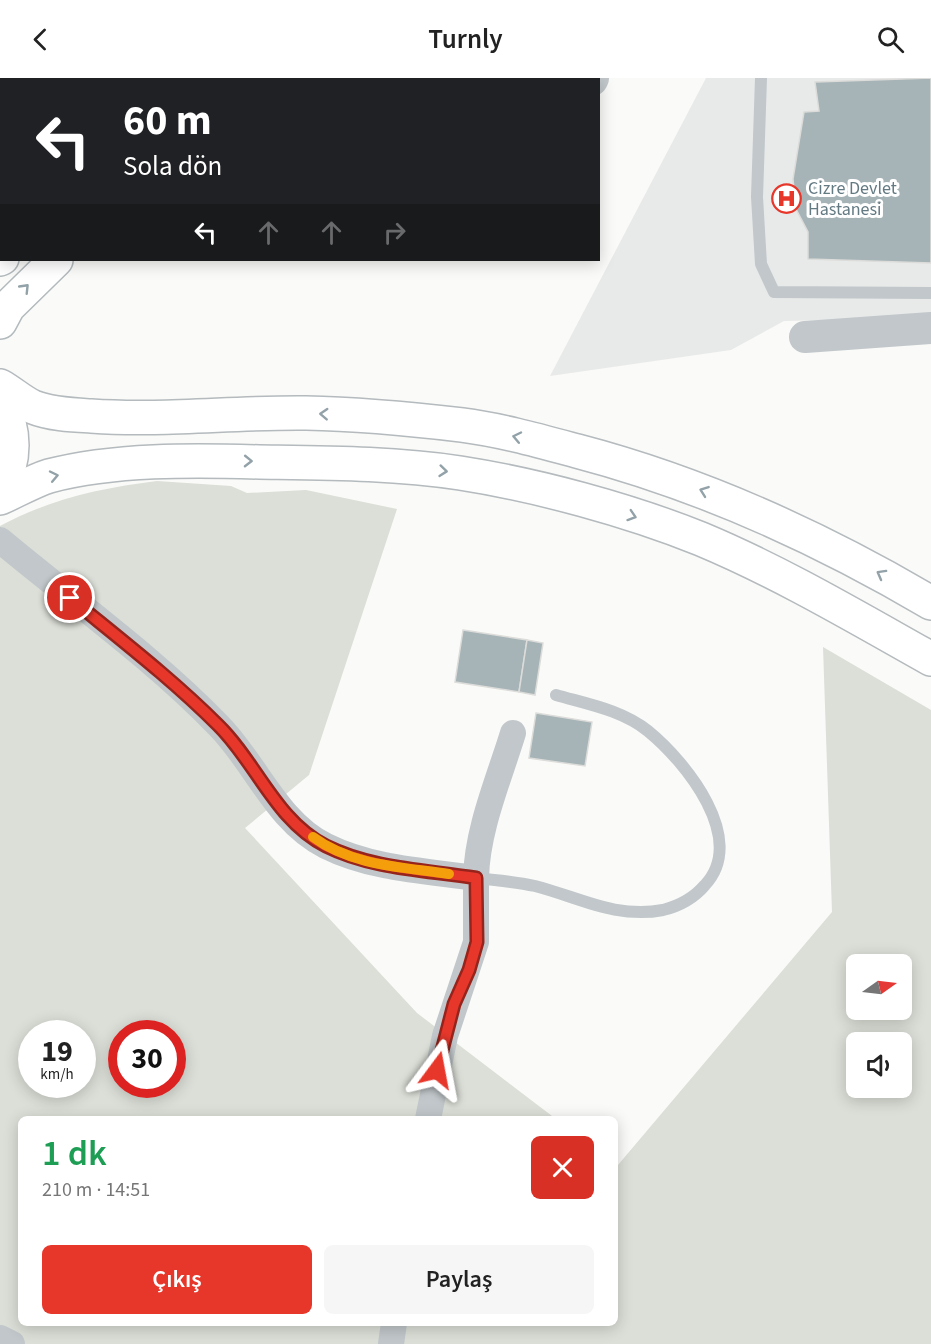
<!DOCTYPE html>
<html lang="tr">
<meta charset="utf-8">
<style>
body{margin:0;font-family:"Source Sans 3",sans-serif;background:#f6f6f6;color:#222;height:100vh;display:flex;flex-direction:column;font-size:22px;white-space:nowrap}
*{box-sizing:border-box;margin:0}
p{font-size:20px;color:#767676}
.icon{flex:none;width:33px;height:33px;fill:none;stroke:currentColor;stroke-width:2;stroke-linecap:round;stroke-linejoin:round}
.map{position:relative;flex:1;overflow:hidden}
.panel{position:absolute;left:18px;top:1038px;width:600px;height:210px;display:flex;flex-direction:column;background:#fff;border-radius:9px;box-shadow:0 3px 15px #0003}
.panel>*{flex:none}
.hud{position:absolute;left:0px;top:0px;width:600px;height:183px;box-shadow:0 3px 15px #0003;background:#202124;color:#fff;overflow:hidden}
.needle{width:39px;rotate:76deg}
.fabs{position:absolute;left:846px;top:876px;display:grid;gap:12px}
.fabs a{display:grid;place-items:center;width:66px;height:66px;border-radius:9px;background:#fff;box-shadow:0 3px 15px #0003;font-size:30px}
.speed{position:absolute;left:18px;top:942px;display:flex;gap:12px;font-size:30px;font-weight:700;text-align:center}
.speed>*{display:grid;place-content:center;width:78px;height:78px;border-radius:50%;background:#fff;box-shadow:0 3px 15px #0003;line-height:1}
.speed small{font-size:15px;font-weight:400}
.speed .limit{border:9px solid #d22;background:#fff;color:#111}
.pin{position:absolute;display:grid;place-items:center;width:51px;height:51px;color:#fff;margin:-26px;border:3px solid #fff;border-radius:50%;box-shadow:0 2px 6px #0007}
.me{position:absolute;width:66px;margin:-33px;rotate:13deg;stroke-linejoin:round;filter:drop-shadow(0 0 4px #0008)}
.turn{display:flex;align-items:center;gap:21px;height:126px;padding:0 24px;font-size:27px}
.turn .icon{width:78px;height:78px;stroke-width:2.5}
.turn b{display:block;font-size:42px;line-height:51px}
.lanes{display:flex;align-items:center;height:57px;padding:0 24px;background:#0003;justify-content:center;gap:30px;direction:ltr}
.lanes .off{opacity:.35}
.round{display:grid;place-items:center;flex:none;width:63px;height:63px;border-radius:9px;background:#f6f6f6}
.head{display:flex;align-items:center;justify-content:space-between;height:102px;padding:0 24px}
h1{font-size:36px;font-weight:600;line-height:45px;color:#1e9e55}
.button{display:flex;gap:12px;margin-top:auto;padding:12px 24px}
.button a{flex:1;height:69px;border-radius:9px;background:#e7372b;color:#fff;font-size:24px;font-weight:600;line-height:69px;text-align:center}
.button a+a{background:#f6f6f6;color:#222}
header{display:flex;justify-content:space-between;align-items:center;height:78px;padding:0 24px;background:#fff;font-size:27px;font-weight:600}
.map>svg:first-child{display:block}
.built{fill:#e8eae9}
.green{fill:#dbdfd7;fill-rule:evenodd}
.building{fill:#a7b4b7;stroke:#dcdcda;stroke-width:1.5}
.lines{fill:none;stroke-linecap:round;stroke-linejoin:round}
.primary-casing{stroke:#b2babd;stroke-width:36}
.trunk-casing{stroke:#b4babd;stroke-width:36}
.service{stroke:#c1c7ca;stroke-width:12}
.minor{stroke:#c1c7ca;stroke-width:26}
.tertiary{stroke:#c1c7ca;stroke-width:32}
.primary{stroke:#fff;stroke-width:33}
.trunk{stroke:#fff;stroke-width:33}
.oneway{stroke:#92a2a8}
.route-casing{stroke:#96241c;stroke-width:15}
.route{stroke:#e7372b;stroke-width:10}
.slow{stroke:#f59e0b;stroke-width:10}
.labels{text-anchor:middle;stroke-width:6;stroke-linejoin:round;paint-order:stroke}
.poi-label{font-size:18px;fill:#647a83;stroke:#fff;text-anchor:start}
</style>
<header><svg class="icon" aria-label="back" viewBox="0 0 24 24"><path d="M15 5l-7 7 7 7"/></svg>Turnly<svg class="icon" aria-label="search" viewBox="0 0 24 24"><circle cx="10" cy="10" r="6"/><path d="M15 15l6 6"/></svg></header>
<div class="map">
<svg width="931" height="1266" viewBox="0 0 931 1266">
<rect width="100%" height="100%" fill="#fafaf8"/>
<path class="built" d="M706 0H931V240L784 243 731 272 550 298Z"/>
<path class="green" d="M157 403 231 408 247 415 306 412 397 431 309 697 245 750 417 935 556 1041H21V1245H615V1085L618 1087 832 834 823 569 931 632V1266H0V448C50 421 101 410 157 403ZM856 886H902V932H856ZM32 956H82V1006H32ZM122 956H172V1006H122ZM856 964H902V1010H856Z"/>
<g class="building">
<path d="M931 0V185L808 181V154L796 131 793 101 804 34 819 33 815 4Z"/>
<path d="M463 552 527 562 519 614 455 604Z"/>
<path d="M527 562 543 565 535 617 519 614Z"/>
<path d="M536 635 592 644 585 688 529 680Z"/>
</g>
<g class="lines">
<defs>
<g id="primary">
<path d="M246 2 248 0"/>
<path d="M299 2 300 0"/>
<path d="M0 181 2 180"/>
<path d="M0 244 8 229 56 182"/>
</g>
<g id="trunk">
<path d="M0 308C11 314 22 324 33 329 50 336 73 337 91 338 163 343 235 334 306 335 358 336 411 341 462 347 501 352 540 363 577 373 703 406 819 459 931 525"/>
<path d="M0 320C15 351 17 381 0 411"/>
<path d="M0 420C16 413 33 403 49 398 114 381 193 382 259 384 326 385 394 385 460 395 537 407 629 432 701 461 780 494 856 539 931 581"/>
</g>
</defs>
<use href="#primary" class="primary-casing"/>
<use href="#trunk" class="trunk-casing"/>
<g class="service">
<path d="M761 0 757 119 761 186 774 214 931 215"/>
<path d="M476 800C496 802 516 804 535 808 578 819 616 841 663 832 679 828 694 820 705 807 748 761 686 684 648 653 622 632 587 626 556 617"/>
</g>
<g class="minor">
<path d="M3 2V0"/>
<path d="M0 50 2 27"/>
<path d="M0 119 2 125"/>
<path d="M0 462C73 523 152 579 218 647 256 685 276 743 326 768 372 791 427 793 476 800 477 751 499 701 513 655"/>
<path d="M428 1041 445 958 476 864V800"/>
<path d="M0 1260 12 1266"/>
<path d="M391 1266 394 1245"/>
</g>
<g class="tertiary">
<path d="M501 0 503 2"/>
<path d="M559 2 563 0"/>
<path d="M592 2 593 0"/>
<path d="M805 259 931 250"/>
</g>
<use href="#primary" class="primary"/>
<use href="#trunk" class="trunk"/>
</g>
<defs><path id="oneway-chevron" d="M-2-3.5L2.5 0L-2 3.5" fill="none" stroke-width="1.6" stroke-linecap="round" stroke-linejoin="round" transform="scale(1.5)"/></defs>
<g class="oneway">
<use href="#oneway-chevron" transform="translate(25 210) rotate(-46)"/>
<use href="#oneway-chevron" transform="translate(324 336) rotate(-177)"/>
<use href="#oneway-chevron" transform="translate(517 359) rotate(-168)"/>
<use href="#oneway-chevron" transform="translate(248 383) rotate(1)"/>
<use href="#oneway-chevron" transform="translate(443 393) rotate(6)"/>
<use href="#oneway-chevron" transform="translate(54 398) rotate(-12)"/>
<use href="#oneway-chevron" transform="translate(704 413) rotate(-160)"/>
<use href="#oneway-chevron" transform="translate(632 438) rotate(18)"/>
<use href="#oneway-chevron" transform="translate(881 496) rotate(-151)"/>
</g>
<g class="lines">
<defs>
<path id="route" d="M70 520C120 561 172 601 218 647 256 684 276 743 326 768 372 791 427 792 476 800L477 864 469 892 454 926 437 992"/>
</defs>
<use href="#route" class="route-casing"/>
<use href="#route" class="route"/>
<path class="slow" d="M313 759C352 788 403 789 449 796"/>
</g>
<defs>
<symbol id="hospital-ring" viewBox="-11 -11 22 22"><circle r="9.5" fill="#fff" stroke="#e7372b" stroke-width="1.5"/><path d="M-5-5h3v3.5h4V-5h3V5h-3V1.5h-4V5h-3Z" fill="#e7372b"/></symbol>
</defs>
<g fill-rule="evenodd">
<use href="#hospital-ring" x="770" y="104" width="33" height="33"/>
</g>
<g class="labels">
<g class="poi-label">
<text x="808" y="116">Cizre Devlet<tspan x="808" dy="21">Hastanesi</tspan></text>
</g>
</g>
</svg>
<div class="fabs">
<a><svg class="needle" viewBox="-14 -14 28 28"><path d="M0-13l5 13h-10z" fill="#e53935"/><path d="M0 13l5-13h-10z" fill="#767676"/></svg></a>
<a><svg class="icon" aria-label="sound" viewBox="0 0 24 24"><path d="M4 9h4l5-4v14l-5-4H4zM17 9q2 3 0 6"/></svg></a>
</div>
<div class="speed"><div>19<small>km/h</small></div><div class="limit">30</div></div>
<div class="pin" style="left:70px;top:520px;background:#d93025"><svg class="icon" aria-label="arrive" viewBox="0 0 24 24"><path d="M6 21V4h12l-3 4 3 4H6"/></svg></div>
<svg class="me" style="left:437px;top:992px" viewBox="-20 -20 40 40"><path d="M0-17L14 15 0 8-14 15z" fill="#e7372b" stroke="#fff" stroke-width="4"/></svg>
<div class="hud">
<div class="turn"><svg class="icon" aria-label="left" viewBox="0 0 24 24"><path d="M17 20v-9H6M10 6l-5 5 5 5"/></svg><div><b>60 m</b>Sola dön</div></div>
<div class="lanes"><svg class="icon" aria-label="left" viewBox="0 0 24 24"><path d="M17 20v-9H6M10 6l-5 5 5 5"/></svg><svg class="icon off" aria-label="ahead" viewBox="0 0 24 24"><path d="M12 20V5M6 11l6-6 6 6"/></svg><svg class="icon off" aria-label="ahead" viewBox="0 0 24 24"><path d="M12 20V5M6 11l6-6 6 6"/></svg><svg class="icon off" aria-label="right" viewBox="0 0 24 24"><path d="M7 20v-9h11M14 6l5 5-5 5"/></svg></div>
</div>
<section class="panel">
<div class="head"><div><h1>1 dk</h1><p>210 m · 14:51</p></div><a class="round" style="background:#d93025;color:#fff"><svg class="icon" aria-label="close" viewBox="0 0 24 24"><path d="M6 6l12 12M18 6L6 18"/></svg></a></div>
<div class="button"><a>Çıkış</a><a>Paylaş</a></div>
</section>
</div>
